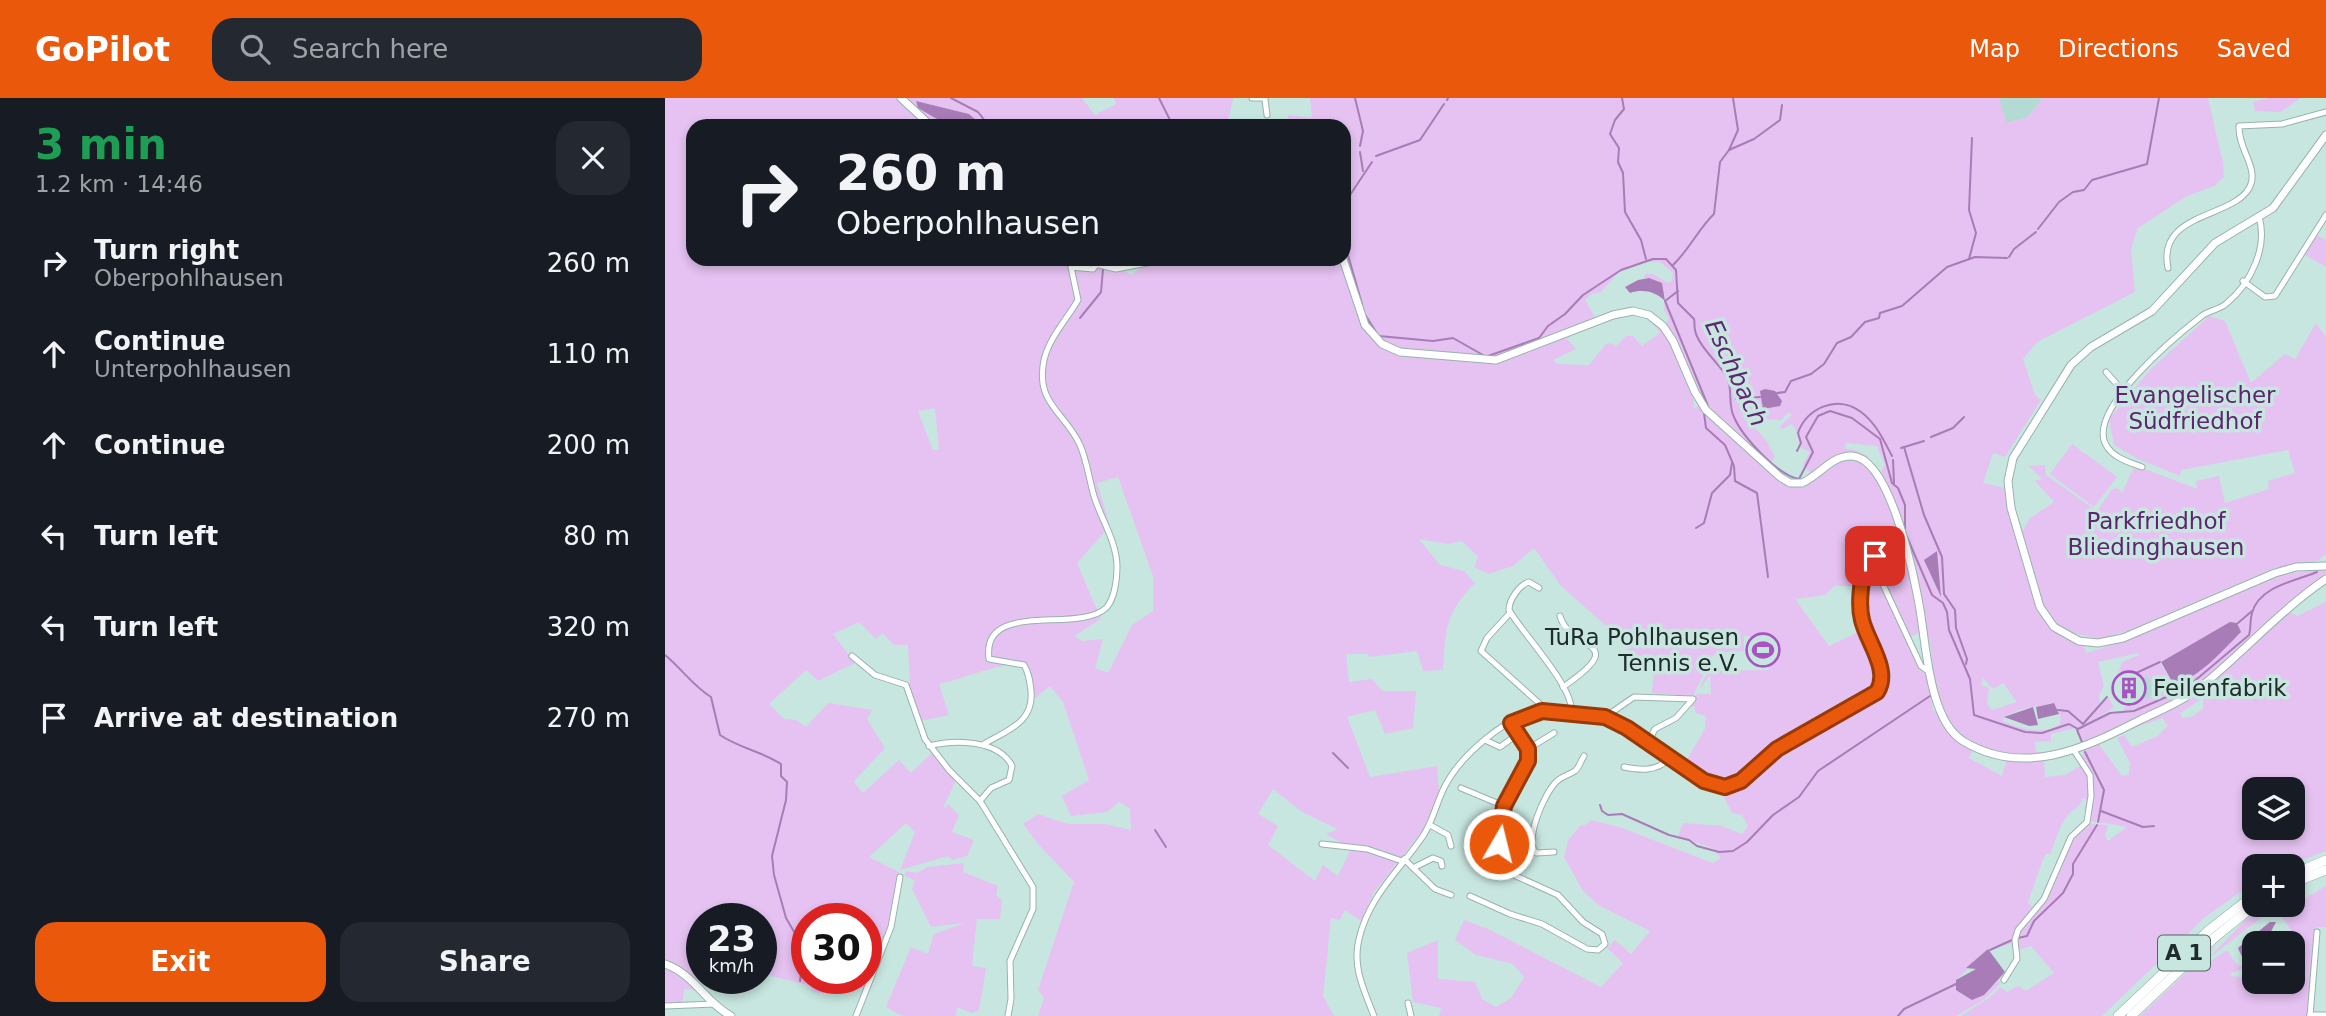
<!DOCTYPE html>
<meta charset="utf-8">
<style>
body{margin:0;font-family:"DejaVu Sans",sans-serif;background:#242831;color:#f1f3f6;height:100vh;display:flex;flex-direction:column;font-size:26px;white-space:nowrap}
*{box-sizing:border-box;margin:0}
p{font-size:23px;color:#9ea1a6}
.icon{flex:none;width:38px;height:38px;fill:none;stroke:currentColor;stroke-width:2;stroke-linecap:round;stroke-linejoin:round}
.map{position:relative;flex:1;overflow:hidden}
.side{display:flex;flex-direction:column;background:#171b24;width:665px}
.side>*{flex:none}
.guide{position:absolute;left:21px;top:21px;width:665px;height:147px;border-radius:21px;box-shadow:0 4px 10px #0003;background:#171b24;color:#f1f3f6;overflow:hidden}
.controls{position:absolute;left:1577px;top:679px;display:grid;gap:14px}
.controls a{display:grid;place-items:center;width:63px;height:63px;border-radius:14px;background:#171b24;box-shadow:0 4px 10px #0003;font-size:35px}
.speed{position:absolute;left:21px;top:805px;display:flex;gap:14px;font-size:35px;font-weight:700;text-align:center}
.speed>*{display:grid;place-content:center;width:91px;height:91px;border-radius:50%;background:#171b24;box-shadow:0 4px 10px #0003;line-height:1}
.speed small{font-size:18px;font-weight:400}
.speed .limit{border:10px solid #d22;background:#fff;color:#111}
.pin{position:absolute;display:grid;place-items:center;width:60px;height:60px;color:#fff;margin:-30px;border-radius:14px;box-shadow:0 4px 10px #0006}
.me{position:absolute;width:77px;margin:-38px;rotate:8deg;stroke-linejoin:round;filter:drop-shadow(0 0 5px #0008)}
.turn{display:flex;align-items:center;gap:24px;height:147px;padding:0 35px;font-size:32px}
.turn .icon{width:91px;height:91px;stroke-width:2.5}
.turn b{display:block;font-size:49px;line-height:60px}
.round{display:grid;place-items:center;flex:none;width:74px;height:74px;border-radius:21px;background:#242831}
.head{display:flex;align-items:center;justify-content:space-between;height:119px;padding:0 35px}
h1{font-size:42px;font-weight:600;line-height:52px;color:#1e9e55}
.cta{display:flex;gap:14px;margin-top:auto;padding:14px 35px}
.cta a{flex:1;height:80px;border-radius:21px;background:#ea580c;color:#fff;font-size:28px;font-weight:600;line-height:80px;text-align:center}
.cta a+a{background:#242831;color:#f1f3f6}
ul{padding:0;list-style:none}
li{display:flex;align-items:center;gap:21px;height:91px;padding:0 35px}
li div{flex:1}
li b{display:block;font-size:26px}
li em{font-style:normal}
header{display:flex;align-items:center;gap:42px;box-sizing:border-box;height:98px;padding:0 35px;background:#ea580c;color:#fff}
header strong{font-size:33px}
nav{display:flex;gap:38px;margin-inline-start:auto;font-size:24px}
.search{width:490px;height:63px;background:#242831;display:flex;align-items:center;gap:18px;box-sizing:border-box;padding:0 24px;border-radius:21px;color:#9ea1a6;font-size:26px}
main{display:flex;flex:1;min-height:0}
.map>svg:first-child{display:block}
.built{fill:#b4dad3}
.green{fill:#e5c2f1;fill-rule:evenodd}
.water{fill:#a87cb7}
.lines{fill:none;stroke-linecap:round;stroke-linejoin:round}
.stream{stroke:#a87cb7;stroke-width:2}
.minor-casing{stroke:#97b3ad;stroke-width:7}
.major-casing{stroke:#97b3ad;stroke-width:9}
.highway-casing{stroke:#97b3ad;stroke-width:10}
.minor{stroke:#fff;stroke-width:5}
.major{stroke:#fff;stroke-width:7}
.highway{stroke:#fff;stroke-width:9}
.route-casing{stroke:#983908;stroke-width:18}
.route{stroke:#ea580c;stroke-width:12}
.labels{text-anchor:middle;stroke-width:7;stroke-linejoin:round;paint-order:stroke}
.shield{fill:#c8e6e0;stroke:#526460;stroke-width:2}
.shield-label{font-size:21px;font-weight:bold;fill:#202c29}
.park-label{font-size:23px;fill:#5d266e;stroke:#c8e6e0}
.poi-label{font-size:23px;fill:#202c29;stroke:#c8e6e0;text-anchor:end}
.water-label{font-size:24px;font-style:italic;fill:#5f2870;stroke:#c8e6e0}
</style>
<header>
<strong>GoPilot</strong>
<div class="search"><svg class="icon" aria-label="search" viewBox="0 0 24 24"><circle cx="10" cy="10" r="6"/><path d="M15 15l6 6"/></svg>Search here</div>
<nav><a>Map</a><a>Directions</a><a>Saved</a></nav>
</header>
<main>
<section class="side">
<div class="head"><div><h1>3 min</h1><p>1.2 km · 14:46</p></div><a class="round"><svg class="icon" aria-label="close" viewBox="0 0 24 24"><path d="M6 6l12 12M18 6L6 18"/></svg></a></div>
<ul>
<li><svg class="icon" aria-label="right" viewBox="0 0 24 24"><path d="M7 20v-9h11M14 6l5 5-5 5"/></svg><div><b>Turn right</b><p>Oberpohlhausen</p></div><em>260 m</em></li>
<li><svg class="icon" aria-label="ahead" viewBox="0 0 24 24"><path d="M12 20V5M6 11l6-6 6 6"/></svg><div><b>Continue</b><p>Unterpohlhausen</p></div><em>110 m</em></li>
<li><svg class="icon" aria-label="ahead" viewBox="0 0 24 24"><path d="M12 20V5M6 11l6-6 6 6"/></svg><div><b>Continue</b></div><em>200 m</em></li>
<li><svg class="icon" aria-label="left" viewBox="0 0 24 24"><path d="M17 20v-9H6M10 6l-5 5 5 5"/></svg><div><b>Turn left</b></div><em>80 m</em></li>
<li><svg class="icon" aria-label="left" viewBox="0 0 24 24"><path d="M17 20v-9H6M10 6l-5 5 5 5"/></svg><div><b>Turn left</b></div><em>320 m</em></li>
<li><svg class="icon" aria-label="arrive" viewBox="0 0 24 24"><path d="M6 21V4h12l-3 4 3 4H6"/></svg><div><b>Arrive at destination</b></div><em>270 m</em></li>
</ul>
<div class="cta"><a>Exit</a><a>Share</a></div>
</section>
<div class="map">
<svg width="1661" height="918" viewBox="0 0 1661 918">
<rect width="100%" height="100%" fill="#c8e6e0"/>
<g class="built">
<path d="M1334 0H1378L1363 19 1341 25Z"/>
<path d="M1468 577 1471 581 1483 577 1493 596 1471 605 1469 612 1467 606 1455 602 1447 588Z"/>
</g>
<g class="green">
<path d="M0 0H234L263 28H28V161H409C424 167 456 169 466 177L476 170 505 161H674L681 172 691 215 701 233 718 250 836 263 904 236 902 241 911 251 888 262 892 266 924 267 941 246 947 245 951 249 961 238H968L977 248 995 235 987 225 989 223C1004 237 1033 292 1028 311L1035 307 1112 379 1143 386C1155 378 1168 361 1183 360 1227 359 1250 499 1256 534L1242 540 1255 572 1262 578 1268 612 1308 651 1304 660 1337 678 1342 661H1379L1380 679 1400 677 1418 666 1424 678 1423 713 1419 712 1422 702 1418 700C1414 709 1413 708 1407 713 1398 719 1388 747 1386 756H1381L1378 762 1363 804 1367 809C1364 822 1353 829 1349 845L1323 851 1291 882 1312 898 1334 883 1335 886 1318 902 1291 918H774L776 910 748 904 742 855 773 842V881L810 884 817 901 831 909 846 900 859 879 848 866 811 857 790 842 799 822 823 831 936 889 958 865 942 850 950 842 966 856 985 833 935 808 918 793 899 759 903 742 917 726 919 728 927 722 957 730 1048 765 1056 760 1047 750 1013 738 1018 725 1056 728 1077 736 1083 728 1077 717 1067 715 1058 697 1064 687 1051 686 1018 668 1040 631 1041 618 1030 615V609L1026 608 1032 596H1046L1045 577 1034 592 1043 573 1104 572 1103 567H1091L1085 561V538H1079V553L1052 555 1047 559 1028 598 987 595 989 570 959 564 963 547 896 488 869 450 848 468 824 476 809 469 813 459 797 443 783 446 754 441 775 467 799 473 810 485C780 515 781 531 778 572L758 573 752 553 704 559 703 556H681L684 584 707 581 717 593H751L748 630 720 636 710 612 682 619 705 679 772 668 774 695 758 732 709 794 696 823 680 812 675 822 666 820 658 898 669 918H373L379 900 373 892 409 784 373 746 358 726 373 716 403 726H440L466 732 465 710 454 704 442 714 406 718 397 698 424 682 398 604 385 588 370 600 364 596 360 574 352 566C325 568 301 580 274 586L284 617 255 623 245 588 243 547H229L217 535 211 541 194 524 168 536 190 565 153 583 141 572 104 606 119 621 131 622 141 629 163 605 207 612 202 621 220 650 191 681 189 684 198 695 234 662 246 675 267 655 291 682 277 712 283 706 294 717 287 734 309 742 302 758 287 762 283 758 235 772 250 734 241 725 204 759 234 774 224 829 199 891 183 883 163 884 158 895 147 894 146 888 102 877 96 873V821H37L39 887 18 870 15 876 33 892 19 891 17 908 0 907ZM270 310 274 351 273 352H268L253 313ZM453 379 488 478V513L467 527 443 575 430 570 438 541 418 543 409 538 436 521 412 465 445 428 432 385ZM1169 488H1193L1202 530 1164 548 1130 501 1160 497ZM608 691 637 714 673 731 661 736 686 751 673 778 658 767 650 783 603 747 613 728 593 716ZM142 821H201V880H142Z"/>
<path d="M239 0H417L430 17 451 6 449 0H568L562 28H318L304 16 251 3 253 10 284 28H271Z"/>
<path d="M645 0H1334L1341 25 1363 19 1378 0H1543L1558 65 1559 79 1549 88 1522 98 1473 130 1466 151 1470 194 1372 244 1358 261 1370 297 1376 302 1340 359 1328 355 1318 385 1340 390 1372 511 1394 536 1419 547 1421 555 1451 546 1607 478 1661 470V479C1587 541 1514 618 1419 644L1410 630 1386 636V643L1370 644 1371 654H1397C1336 661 1289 660 1271 590 1267 573 1268 553 1263 537 1246 490 1236 440 1224 392L1215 375 1220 367 1212 348 1181 345 1180 351 1190 352 1206 360 1188 355 1147 377 1138 366 1145 354 1136 350 1130 330 1126 326 1118 331 1114 329 1127 317 1124 314 1116 322 1097 321 1089 329 1101 342 1110 359 1104 367 1041 309 1001 228 1004 220 999 212 1000 197 984 180H978L981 176H988L1003 185 1007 183 1008 175 995 164H982L954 174 936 194 926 196 920 202 931 221 831 260 739 253 723 248 706 232 693 204 679 155V134L683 128 679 124V28H623V17L647 20ZM1576 534 1543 566 1524 581 1509 587 1495 565 1468 577 1470 581 1483 578 1492 596 1471 605 1470 612 1463 605 1458 613 1469 614 1444 616 1417 631 1449 609 1444 600 1435 606 1434 596 1439 588 1433 564 1473 555 1474 557 1457 564 1454 573 1457 580 1496 564 1535 542ZM1318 580 1328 591 1338 585 1352 604 1327 612 1322 606 1324 590 1316 587ZM1388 605 1396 618 1395 626C1377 638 1357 631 1338 623L1339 619 1354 612Z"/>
<path d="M1604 0H1635L1616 14 1590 13 1588 4Z"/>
<path d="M1650 136 1661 142V169L1638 156Z"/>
<path d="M1544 218 1560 223 1586 285 1620 256 1630 261 1651 225 1661 239V456L1652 463 1609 470 1462 533 1434 541 1401 533 1387 522 1376 502 1357 434 1365 420 1389 404 1370 383 1377 381 1364 368 1380 367 1381 377 1432 413 1447 391 1453 390 1457 395 1468 371H1480L1532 391 1531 383 1554 378 1560 405 1604 391 1603 383 1630 375 1623 352 1516 372 1515 378 1473 361 1449 347 1444 321 1485 272Z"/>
<path d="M1407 346 1452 379 1429 409 1385 376Z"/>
<path d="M1661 504V753L1620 768H1589V784L1539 820 1437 918H1296L1327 898 1335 889 1342 894 1353 888 1361 893 1389 875 1366 848 1353 852V835L1375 809 1404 743 1424 726 1443 727 1440 738 1443 743 1462 729 1434 724 1435 716 1431 724 1424 723C1426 702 1432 678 1418 662V652L1433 645 1457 678 1464 676 1465 665 1452 640 1459 637 1467 649 1493 638 1503 627 1497 620 1451 637 1519 602 1622 512 1632 518ZM1538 600V611L1526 619 1517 620 1515 615ZM1589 691H1628V730H1589Z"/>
<path d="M299 765 298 774 333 788 331 797 337 802 335 821H312L307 868 321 870 314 913 306 915 292 909 291 918H237L221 909 246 849 263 856 269 836 299 825 266 829 247 791 250 783 239 777 241 773 252 775 262 769Z"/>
<path d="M1661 788V829H1652L1648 836 1651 840 1644 918H1475L1552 846 1535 866 1537 869 1562 852 1572 867 1582 869 1565 876 1567 878 1577 879 1589 871V884H1628V845H1615L1626 832 1608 807H1628Z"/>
<path d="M1606 807V812L1543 861 1581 821Z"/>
</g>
<g class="water">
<path d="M251 3 304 16 318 28H284L253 10Z"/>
<path d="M984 180 997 185 1000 203C990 193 977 191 965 195L960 189 973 182Z"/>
<path d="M1100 291 1110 293 1117 303 1115 308 1098 311 1095 293Z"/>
<path d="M1272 453 1276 499 1259 462Z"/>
<path d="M1565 524 1572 525 1576 534C1556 554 1536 578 1509 587L1496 564Z"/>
<path d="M1389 605 1394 616 1373 621 1371 609Z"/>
<path d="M1368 609 1373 627 1364 628 1339 619Z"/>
<path d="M1605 824H1611L1600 845H1589V854L1578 861 1573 850Z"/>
<path d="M1323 851 1340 874 1319 897 1307 902 1291 892V882L1311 871 1301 870Z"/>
</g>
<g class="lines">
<g class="stream">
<path d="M286 0 313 14 324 28"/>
<path d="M494 0 508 28"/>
<path d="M690 0 698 33 695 48"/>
<path d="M957 0 959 11 950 22 945 36 954 50 953 64 958 75 960 114 976 142 981 161"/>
<path d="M782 2 783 0"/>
<path d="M1064 52 1073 32 1068 0"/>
<path d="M695 54 698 73"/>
<path d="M711 58 755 42 779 6"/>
<path d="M679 106 707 64"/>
<path d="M1373 131 1394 104 1408 94 1419 92 1427 82 1482 66 1494 0"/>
<path d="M679 143 697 206"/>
<path d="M1344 159 1349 151 1371 134"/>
<path d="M455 161H460"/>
<path d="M1304 161 1311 135 1304 112 1307 40"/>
<path d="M1008 167C1024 152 1034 130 1049 116L1055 64 1064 52 1089 41 1115 22 1117 7"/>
<path d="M1013 193 1000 203 1043 308"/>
<path d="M701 218 711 234"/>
<path d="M415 220 436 194 438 171"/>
<path d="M714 238 768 243 788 240 818 257"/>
<path d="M823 258 874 240 883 228 900 216 918 197 956 172 988 161H1001L1011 172 1013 205 1029 221C1030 225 1029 228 1030 232 1032 246 1053 265 1060 276 1069 290 1062 305 1069 319 1077 338 1113 378 1134 381L1148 354 1141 339 1153 318 1165 313 1187 320 1215 341 1227 385 1233 390 1240 407V434"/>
<path d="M1112 295 1120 294 1126 283 1146 276 1159 266 1172 245 1186 239 1200 224 1214 220 1215 215 1237 208 1282 169 1310 159 1342 160"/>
<path d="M1084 300 1095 299"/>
<path d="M1071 301 1082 300"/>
<path d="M1039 315 1041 330 1060 347 1069 368 1070 383 1092 395 1103 479"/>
<path d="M1266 339 1288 330 1299 319"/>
<path d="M1239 349 1259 417 1277 459 1279 496 1290 512 1291 530 1302 561 1301 566"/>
<path d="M1236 350 1259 343"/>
<path d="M1132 353 1136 345 1133 335C1141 310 1173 296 1196 314 1211 325 1219 343 1227 358"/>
<path d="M1228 362 1229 385"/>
<path d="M1031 430 1039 425 1047 395 1065 377 1067 365"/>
<path d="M1242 439 1267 497 1278 505 1282 514 1284 532 1305 581 1309 617 1360 634 1377 635 1404 626 1413 631 1445 615 1469 613 1520 591 1584 537C1586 530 1585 522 1587 515 1594 488 1631 483 1652 474"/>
<path d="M1573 525 1587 513"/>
<path d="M0 557C17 571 28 588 46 599L55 637C74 650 96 653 116 666V678L122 684 121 702 107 758 109 777 121 820 138 849 133 869 136 876 135 883"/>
<path d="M1458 581 1495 564"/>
<path d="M1393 612 1403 613 1418 626 1442 599"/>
<path d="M1412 632 1417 644"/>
<path d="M1420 654 1439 692 1433 724"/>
<path d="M668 655 683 670"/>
<path d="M935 707 937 713 943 717 957 716 1004 737 1024 742 1032 748 1054 754 1068 753 1082 744 1108 717 1134 699 1153 673 1268 596"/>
<path d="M1436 713 1478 729 1489 728"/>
<path d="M490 732 501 749"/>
<path d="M1353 840 1362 838 1369 823 1398 795 1408 776V766L1432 727"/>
<path d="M1325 852 1347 842"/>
<path d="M1233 918 1239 911 1291 886"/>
</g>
<defs>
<g id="minor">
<path d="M587 0H600"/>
<path d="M600 2 602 17"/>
<path d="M1503 170C1491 112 1574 121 1586 86 1592 68 1573 50 1574 28L1617 26 1661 14"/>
<path d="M1578 183 1600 199 1610 198 1661 117"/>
<path d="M1441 274 1458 293"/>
<path d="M1477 369C1464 364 1448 360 1441 347 1421 312 1512 237 1538 217 1546 212 1556 211 1562 205 1586 185 1603 149 1594 119"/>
<path d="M874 490 864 484C854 487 844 502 844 512 857 535 910 590 906 614"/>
<path d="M845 515 822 540 816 553 875 606 877 613"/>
<path d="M895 518C905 554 968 541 898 589"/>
<path d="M187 558 210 577 241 587 260 641 284 672 315 703 368 789V811L345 863 346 901 343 918"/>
<path d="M940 619 969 599 1028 601 1011 620 990 631 982 646"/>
<path d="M820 642 835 649 853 636"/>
<path d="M319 646C342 632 369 625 366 593 365 584 364 575 359 567L324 561C316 501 413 536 441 510 450 501 452 480 452 469 452 444 436 421 429 398 424 381 422 363 415 347 400 314 370 306 379 262 384 240 402 221 413 202L406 169 428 171 431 167"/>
<path d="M264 648C290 641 334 642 347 668L344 682 326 690 315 703"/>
<path d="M863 651 889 635"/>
<path d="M959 669C974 672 992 674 1003 661"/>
<path d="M796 690 839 708"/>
<path d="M765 727 783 737 786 748"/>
<path d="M834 737 866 738"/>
<path d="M657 746 702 751 737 763"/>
<path d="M889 754 871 755C859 742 879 696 891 684 897 678 904 677 910 673 914 670 916 662 919 658"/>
<path d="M739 761 770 791 786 797"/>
<path d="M748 770 768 760 776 763 777 768"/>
<path d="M805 798 845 816 877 826 922 851 933 852 940 846 937 836 918 824 893 797 851 778 837 761 834 746 837 715 862 667 864 656 846 625"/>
<path d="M1339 882 1352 861 1350 842 1353 832 1379 801 1406 739 1422 724 1426 698 1425 677 1410 654"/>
<path d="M743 905 746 918"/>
<path d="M0 908 50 906"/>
<path d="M1645 917H1661"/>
<path d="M191 918 226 829 235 779"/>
<path d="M709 918C699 892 687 869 694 841 704 798 734 773 758 738 768 723 771 706 779 690 794 659 842 616 877 613 950 607 981 650 1039 683L1053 689 1067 688 1112 651 1215 590C1223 567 1200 542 1196 521 1193 502 1196 470 1205 454L1210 458 1214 478 1256 568 1264 574"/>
<path d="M1645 918 1652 834"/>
</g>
<g id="major">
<path d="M236 0 266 28"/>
<path d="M1661 37 1608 110 1550 145 1487 213 1426 249 1406 267 1348 360 1343 383 1346 410 1375 509 1389 529 1414 543 1433 545 1458 540 1610 475 1631 469 1661 468"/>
<path d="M414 161 451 170 497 161"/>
<path d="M678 161 700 227 717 246 735 254 831 262 948 217 968 213 984 217 998 228 1008 243 1030 294 1041 312 1115 379 1125 385H1137C1155 377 1167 357 1187 358 1225 360 1248 474 1254 506 1261 542 1263 622 1298 643 1359 680 1420 650 1477 621 1496 612 1516 604 1533 591 1577 556 1614 513 1661 481"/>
<path d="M0 866C29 876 40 904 66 918"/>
</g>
<g id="highway">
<path d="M1628 776 1661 762"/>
<path d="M1628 785 1661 772"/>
<path d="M1453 918 1544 832 1589 797"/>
<path d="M1466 918 1549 840 1590 807"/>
</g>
</defs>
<use href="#minor" class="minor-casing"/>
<use href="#major" class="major-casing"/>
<use href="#highway" class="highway-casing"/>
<use href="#minor" class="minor"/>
<use href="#major" class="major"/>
<use href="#highway" class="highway"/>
</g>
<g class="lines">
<defs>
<path id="route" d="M834 746 839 708 863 663V651L846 625 877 613 940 619 962 630 1039 683 1060 689 1076 683 1112 651 1212 594C1226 572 1202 544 1197 522 1192 502 1198 477 1202 457L1205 454 1210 458"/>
</defs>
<use href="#route" class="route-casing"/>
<use href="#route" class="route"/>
</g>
<defs>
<symbol id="stadium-ring" viewBox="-11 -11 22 22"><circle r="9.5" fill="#c8e6e0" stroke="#a853c2" stroke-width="1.5"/><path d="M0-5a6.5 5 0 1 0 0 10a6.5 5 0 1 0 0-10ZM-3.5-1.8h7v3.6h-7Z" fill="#a853c2"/></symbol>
<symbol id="building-ring" viewBox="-11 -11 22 22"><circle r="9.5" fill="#c8e6e0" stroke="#a853c2" stroke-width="1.5"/><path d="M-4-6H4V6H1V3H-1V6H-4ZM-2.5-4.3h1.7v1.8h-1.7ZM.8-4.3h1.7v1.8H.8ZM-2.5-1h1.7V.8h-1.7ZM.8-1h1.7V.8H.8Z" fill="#a853c2"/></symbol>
</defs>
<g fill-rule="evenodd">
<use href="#stadium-ring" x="1079" y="533" width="38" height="38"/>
<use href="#building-ring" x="1445" y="571" width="38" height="38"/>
</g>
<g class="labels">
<rect class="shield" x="1493" y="837.5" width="52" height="35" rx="5"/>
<g class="shield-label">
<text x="1519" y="862">A 1</text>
</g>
<g class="park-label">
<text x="1530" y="305">Evangelischer<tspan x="1530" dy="26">Südfriedhof</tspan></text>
<text x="1491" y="431">Parkfriedhof<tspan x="1491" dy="26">Bliedinghausen</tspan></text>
</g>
<g class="poi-label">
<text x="1074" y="547">TuRa Pohlhausen<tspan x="1074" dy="26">Tennis e.V.</tspan></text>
<text x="1488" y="598" text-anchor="start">Feilenfabrik</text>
</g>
<g class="water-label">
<text transform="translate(1071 275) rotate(65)" y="8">Eschbach</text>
</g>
</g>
</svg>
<div class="controls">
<a><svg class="icon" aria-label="layers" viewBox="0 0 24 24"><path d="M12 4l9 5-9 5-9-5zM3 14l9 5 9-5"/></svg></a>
<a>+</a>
<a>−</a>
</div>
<div class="speed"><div>23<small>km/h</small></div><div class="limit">30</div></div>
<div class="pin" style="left:1210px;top:458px;background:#d93025"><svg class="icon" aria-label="arrive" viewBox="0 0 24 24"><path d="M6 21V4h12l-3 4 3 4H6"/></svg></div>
<svg class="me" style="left:834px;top:746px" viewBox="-20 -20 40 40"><circle r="17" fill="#ea580c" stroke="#fff" stroke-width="3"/><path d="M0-11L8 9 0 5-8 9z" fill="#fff"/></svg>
<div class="guide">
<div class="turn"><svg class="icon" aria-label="right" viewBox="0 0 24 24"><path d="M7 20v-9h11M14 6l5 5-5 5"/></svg><div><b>260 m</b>Oberpohlhausen</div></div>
</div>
</div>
</main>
